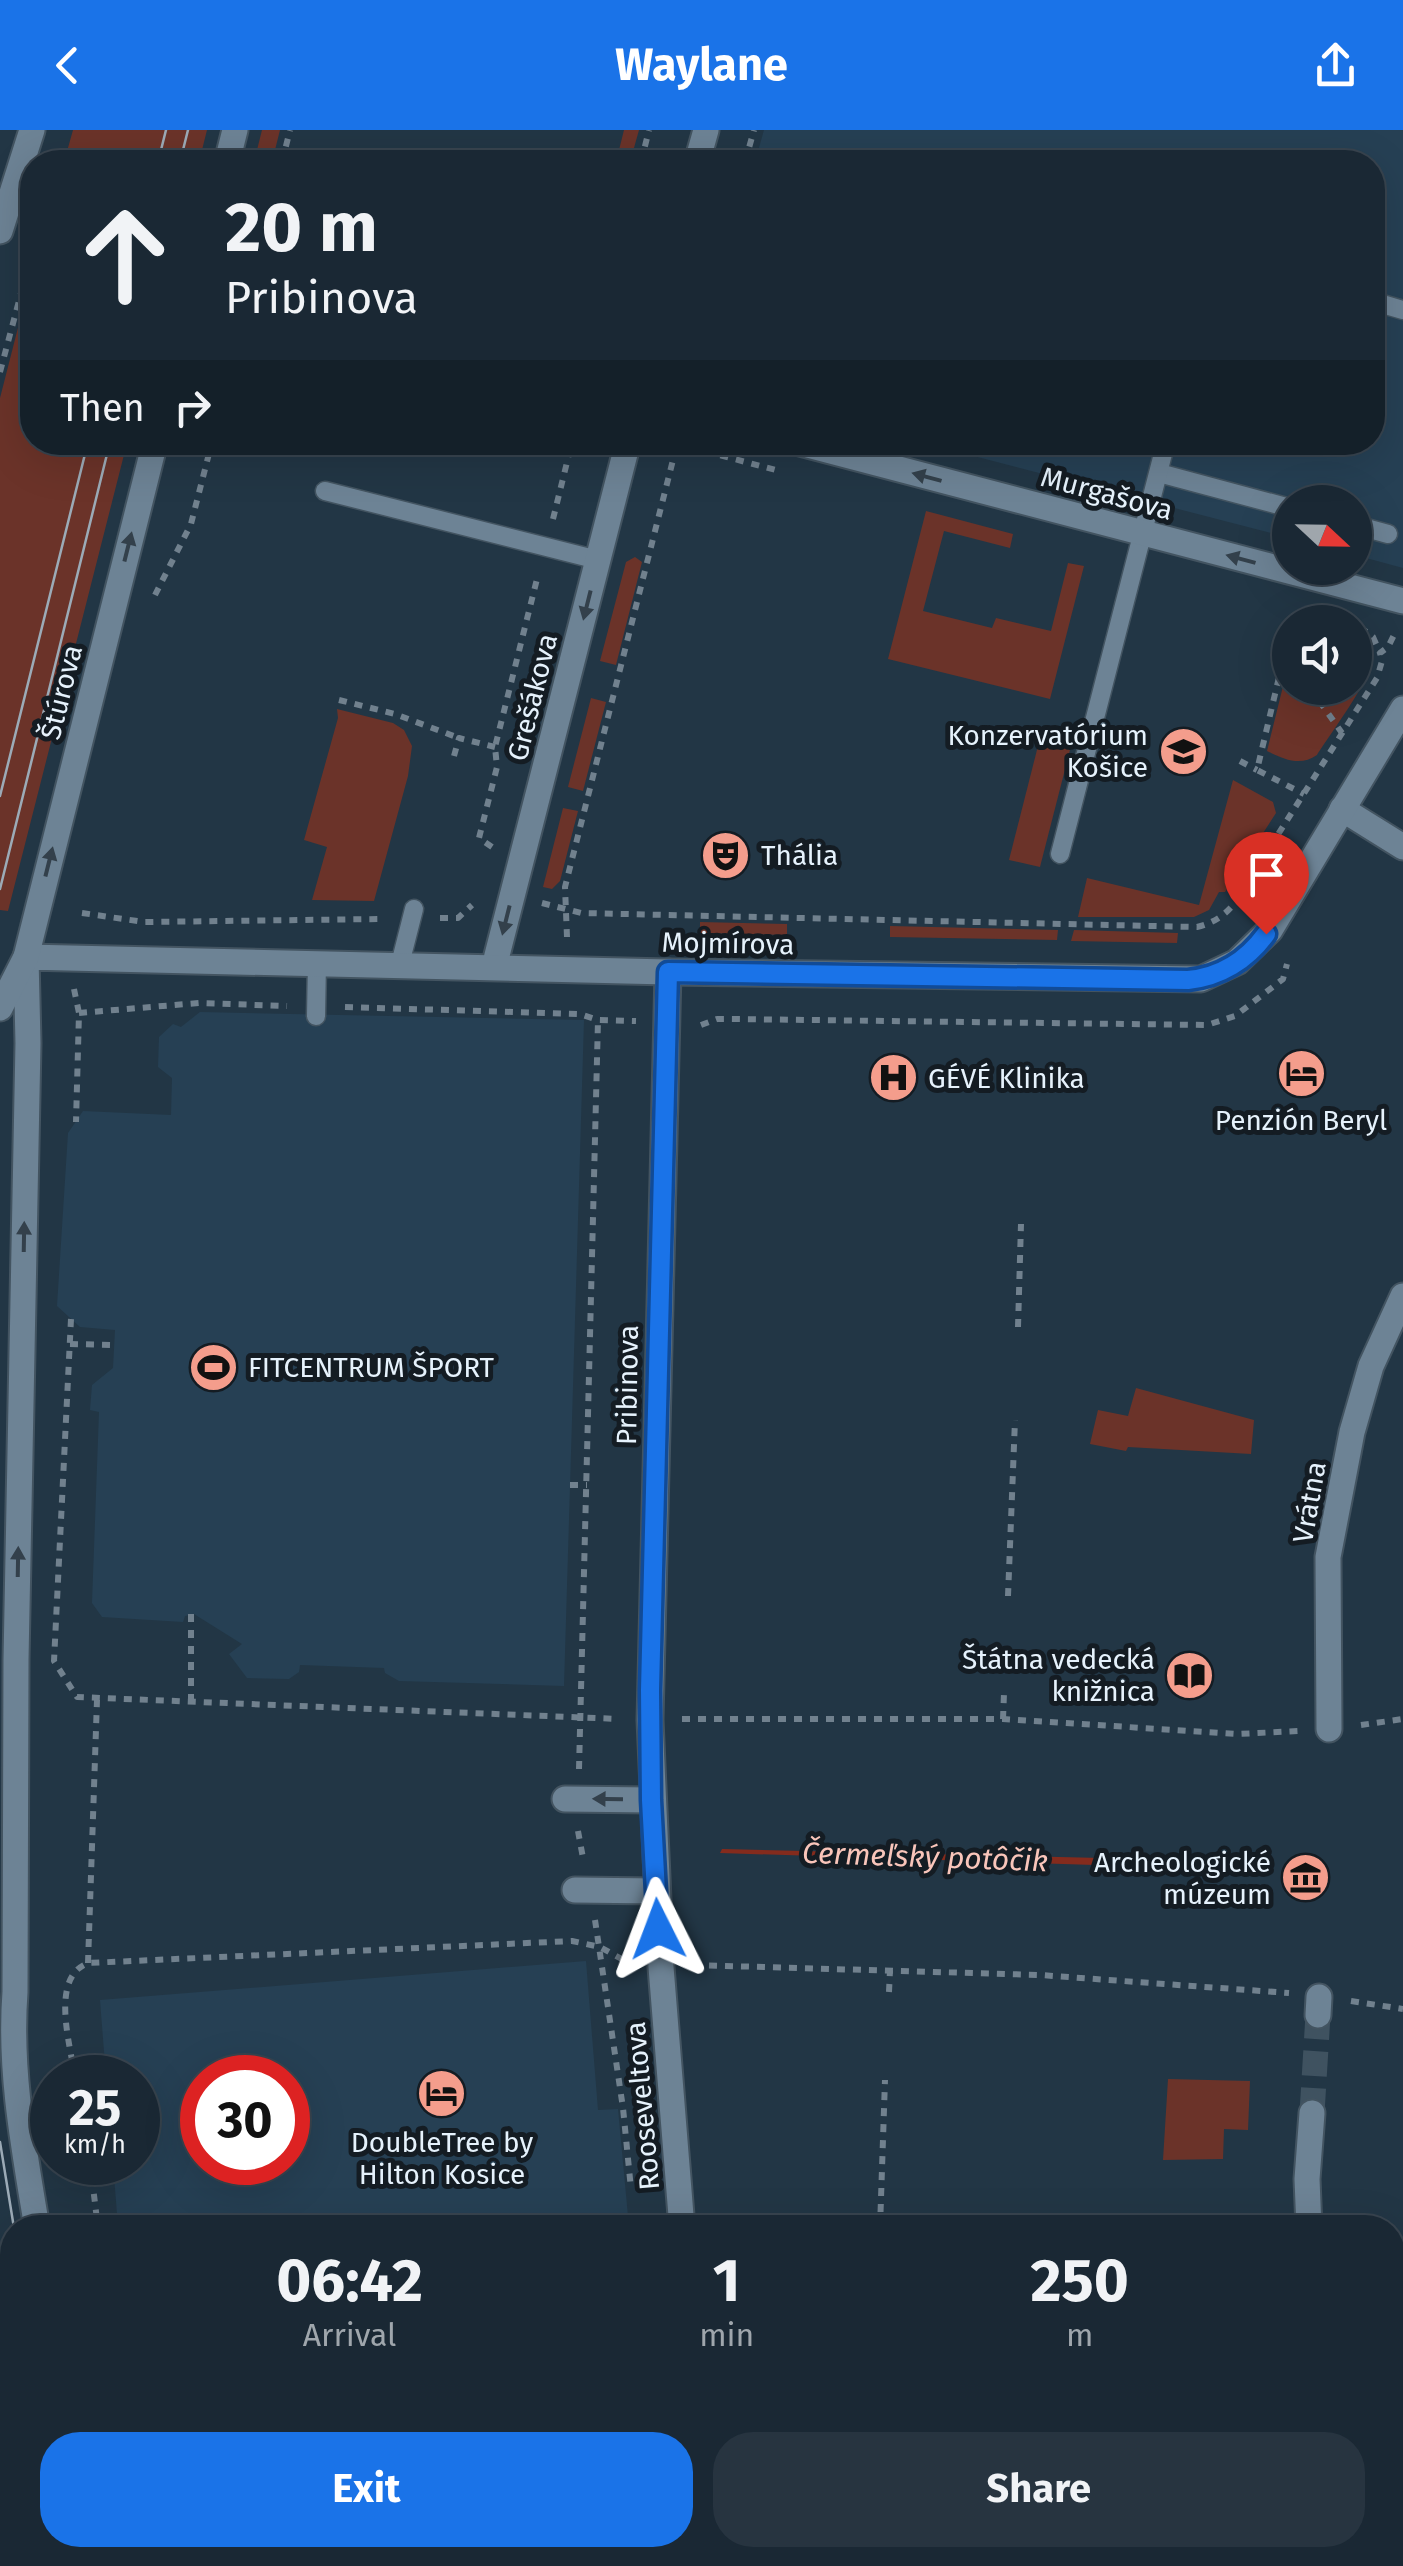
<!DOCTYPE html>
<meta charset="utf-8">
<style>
body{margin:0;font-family:"Fira Sans",sans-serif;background:#273440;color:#f1f3f6;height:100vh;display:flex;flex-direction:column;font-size:38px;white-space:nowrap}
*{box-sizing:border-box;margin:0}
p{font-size:32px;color:#9fa6ac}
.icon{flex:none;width:55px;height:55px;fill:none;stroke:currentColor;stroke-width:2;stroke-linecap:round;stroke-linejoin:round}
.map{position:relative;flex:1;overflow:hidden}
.side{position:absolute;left:0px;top:2085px;width:1405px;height:352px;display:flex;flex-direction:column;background:#1a2834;border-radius:40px 40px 0 0;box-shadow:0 10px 40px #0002,0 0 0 2px #38444f}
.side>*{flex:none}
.banner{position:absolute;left:20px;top:20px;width:1365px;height:305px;border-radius:40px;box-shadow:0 10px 40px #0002,0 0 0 2px #38444f;background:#1a2834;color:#f1f3f6;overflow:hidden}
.needle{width:65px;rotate:112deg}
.fabs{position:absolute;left:1272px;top:355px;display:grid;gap:20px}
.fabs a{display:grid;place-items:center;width:100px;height:100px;border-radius:50%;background:#1a2834;box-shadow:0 10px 40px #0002,0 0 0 2px #38444f;font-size:50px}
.speed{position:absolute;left:30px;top:1925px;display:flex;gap:20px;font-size:50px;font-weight:700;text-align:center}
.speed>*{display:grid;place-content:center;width:130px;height:130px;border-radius:50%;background:#1a2834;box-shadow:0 10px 40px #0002,0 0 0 2px #38444f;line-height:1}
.speed small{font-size:25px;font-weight:400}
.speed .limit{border:15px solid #d22;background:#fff;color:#111}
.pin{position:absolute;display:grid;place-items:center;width:85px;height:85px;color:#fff;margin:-102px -42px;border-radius:50% 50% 50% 0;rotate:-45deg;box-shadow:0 0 10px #0007}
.pin .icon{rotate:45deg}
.me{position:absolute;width:110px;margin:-55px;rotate:357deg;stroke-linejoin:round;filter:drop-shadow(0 0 8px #0008)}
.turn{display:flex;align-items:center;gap:35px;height:210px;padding:0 40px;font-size:45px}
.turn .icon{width:130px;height:130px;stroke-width:2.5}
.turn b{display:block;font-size:70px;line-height:85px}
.then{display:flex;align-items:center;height:95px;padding:0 40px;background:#0003;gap:20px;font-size:38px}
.eta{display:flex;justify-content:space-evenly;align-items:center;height:170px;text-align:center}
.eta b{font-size:60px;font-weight:700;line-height:70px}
.cta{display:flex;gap:20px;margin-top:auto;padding:20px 40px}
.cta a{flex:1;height:115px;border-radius:40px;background:#1a73e8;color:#fff;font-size:40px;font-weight:700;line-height:115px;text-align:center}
.cta a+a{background:#273440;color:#f1f3f6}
header{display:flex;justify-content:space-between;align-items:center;height:130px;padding:0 40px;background:#1a73e8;color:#fff;font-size:45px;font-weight:700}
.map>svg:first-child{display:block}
.built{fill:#264054;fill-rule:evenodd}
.green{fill:#6b3329}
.water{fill:#842b1d}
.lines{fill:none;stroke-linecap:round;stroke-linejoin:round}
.pedestrian-tunnel{stroke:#3f5260;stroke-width:25;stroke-dasharray:25 12;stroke-linecap:butt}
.service-casing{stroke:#435461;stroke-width:21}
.pedestrian-casing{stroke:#435461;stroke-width:29}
.minor-casing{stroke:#435461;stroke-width:29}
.tertiary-casing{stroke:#435461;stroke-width:29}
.path{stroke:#71818e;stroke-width:6;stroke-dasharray:8 8;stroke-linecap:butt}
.service{stroke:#6d8395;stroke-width:18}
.pedestrian{stroke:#6d8395;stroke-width:25}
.minor{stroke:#6d8395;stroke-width:25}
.tertiary{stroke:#6d8395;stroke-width:25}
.tram{stroke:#9cabb7;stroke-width:2.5}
.oneway{fill:#33404b}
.route-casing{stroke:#114b97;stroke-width:25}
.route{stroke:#1a73e8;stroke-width:18}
.labels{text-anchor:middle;stroke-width:10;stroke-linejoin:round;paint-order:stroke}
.street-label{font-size:28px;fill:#e6f2fc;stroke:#141c23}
.poi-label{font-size:28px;fill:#e6f2fc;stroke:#141c23;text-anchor:end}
.water-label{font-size:30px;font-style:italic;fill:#f9c5ba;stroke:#141c23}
</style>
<header><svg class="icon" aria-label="back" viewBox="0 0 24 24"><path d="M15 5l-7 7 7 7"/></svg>Waylane<svg class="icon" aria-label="share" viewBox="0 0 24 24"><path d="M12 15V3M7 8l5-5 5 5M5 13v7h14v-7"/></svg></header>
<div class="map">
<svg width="1403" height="2436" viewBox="0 0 1403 2436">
<rect width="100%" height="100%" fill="#223645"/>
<g class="built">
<path d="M764 0H1403V438L1355 425V372H1290V408L924 313 1372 312V32H755Z"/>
<path d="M200 882 584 890 564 1556 399 1551 385 1543 384 1538 300 1535 299 1542 289 1549 247 1548 229 1524 242 1514 194 1484 185 1486 183 1492 102 1487 92 1473 99 1282 90 1280 92 1255 113 1238 115 1200 80 1197 57 1176 68 1003 83 981 171 985 172 948 158 937 159 907 173 894 181 897Z"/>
<path d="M586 1831 598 1980 618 1979 629 2097H118L113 2033 138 2032V1948L106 1947 100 1870ZM202 1948H288V2032H202Z"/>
<path d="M149 2425H637V2436H151Z"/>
</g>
<g class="green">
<path d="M73 0H207L199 32H64Z"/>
<path d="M262 0H280L272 32H254Z"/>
<path d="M624 0H639L630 32H616Z"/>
<path d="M32 143V312L127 313 8 781 0 780V268Z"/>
<path d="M926 381 1013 404 1010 418 944 401 923 481 992 498 996 488 1051 501 1068 433 1084 436 1050 569 888 529Z"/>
<path d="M635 427 642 432 616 535 600 531 626 432Z"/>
<path d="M1355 506C1365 511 1372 517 1372 529 1373 547 1329 606 1317 625 1300 637 1284 629 1267 621L1290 528V558H1355Z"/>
<path d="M591 568 606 572 583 661 568 657Z"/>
<path d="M337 579 393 593 404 600 412 616 408 646 374 771 312 770 327 717 304 710 338 588Z"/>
<path d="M1040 608 1071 616 1040 737 1009 730Z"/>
<path d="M1233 650 1273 672 1276 683 1225 762H1219L1209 780 1194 787H1078L1087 748 1199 775Z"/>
<path d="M563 678 578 681 560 751 552 759 543 757Z"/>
<path d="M700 792 787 794V805L700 803Z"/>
<path d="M890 796 1058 800 1057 810 890 807Z"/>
<path d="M1074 800 1178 803 1177 813 1071 811Z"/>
<path d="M1136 1258 1254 1290 1251 1324 1128 1317 1126 1321 1090 1314 1098 1280 1128 1286Z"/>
<path d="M1168 1949 1250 1951 1248 2000 1224 1999 1223 2029 1163 2030Z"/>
</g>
<path class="water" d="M722 1719 1189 1730 1193 1734 1188 1738 720 1723Z"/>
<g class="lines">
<path class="pedestrian-tunnel" d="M1312 1983 1318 1885"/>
<defs>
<g id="service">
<path d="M1372 171 1403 180"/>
<path d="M1159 343 1290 378"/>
<path d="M325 361 598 430"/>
<path d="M1355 395 1388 404"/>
<path d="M1060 724 1166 312"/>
<path d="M400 834 414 779"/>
<path d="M316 886 317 832"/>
</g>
<g id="pedestrian">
<path d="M1329 1599 1328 1427 1352 1302 1371 1236 1403 1166"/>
<path d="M1318 1885 1319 1867"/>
<path d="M1309 2098 1307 2049 1312 1983"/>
<path d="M1392 2256 1403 2269"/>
</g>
<g id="minor">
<path d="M697 32 706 0"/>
<path d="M796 312 1403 471"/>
<path d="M1342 679 1403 717"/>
<path d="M494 837 628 312"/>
<path d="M668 842 650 1590 661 1837 682 2098"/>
<path d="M565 1669 651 1670"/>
<path d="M575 1760 656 1761"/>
<path d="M37 2098C24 2019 9 1941 15 1862L16 1530 28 913 26 827 668 842 1201 849 1237 832 1270 800 1403 579"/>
<path d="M92 2425 94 2436"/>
<path d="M698 2425V2436"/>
</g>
<g id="tertiary">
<path d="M227 32 235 0"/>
<path d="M0 101 32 0"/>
<path d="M0 878 26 827 155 312"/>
</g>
</defs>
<use href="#service" class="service-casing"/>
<use href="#pedestrian" class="pedestrian-casing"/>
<use href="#minor" class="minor-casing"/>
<use href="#tertiary" class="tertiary-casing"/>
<g class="path">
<path d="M282 32 290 0"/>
<path d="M641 32 649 0"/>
<path d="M745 32 754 0"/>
<path d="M0 242 32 122"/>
<path d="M658 312 677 314 776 340"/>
<path d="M553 389 572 312"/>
<path d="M155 465 191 394 212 312"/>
<path d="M1292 492 1295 480"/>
<path d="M1360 497 1373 507 1380 523"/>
<path d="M1290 501 1257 640 1304 664"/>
<path d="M1310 558 1342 603"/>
<path d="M339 570 395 584 459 608"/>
<path d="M454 626 459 608 495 617"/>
<path d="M1240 631 1257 640"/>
<path d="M492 717 479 708 497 637 495 617 538 445"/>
<path d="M542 773 581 783 1197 797C1213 793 1224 786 1234 774L1377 548 1382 531 1380 523 1388 517 1396 501"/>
<path d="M82 783 144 792 382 789"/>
<path d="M440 788H458L472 775"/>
<path d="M567 807 565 757 677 314"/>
<path d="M74 859 79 883 76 992"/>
<path d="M345 877 580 884 598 890 636 891"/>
<path d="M79 883 199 873 287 876"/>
<path d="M701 895 717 889H731L1207 895 1235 886 1283 849 1287 834"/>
<path d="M71 1189 54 1531 77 1567 619 1589"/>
<path d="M1018 1197 1021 1094"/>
<path d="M70 1214 114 1215"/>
<path d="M570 1355H587"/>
<path d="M1008 1466 1015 1290"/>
<path d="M191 1484V1574"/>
<path d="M682 1589H1003L1237 1604 1299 1601"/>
<path d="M1003 1589 1004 1563"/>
<path d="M1361 1595 1403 1589"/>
<path d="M579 1639 598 890"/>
<path d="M578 1701 583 1728"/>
<path d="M595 1790 623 1978 631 2059"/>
<path d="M88 1833 97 1570"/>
<path d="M693 1835 1040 1845 1289 1863"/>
<path d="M889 1862 890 1840"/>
<path d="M1351 1871 1403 1879"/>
<path d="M75 1947 105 1933"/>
<path d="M75 1948C71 1916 49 1848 88 1833L572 1811 600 1817 627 1832"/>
<path d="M90 2032 98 2098"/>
<path d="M77 2050 114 2047"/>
<path d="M880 2098 885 1950"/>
<path d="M0 2271 10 2263"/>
<path d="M0 2358 13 2436"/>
<path d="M146 2425 148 2436"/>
<path d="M641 2425V2436"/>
<path d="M742 2425V2436"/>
</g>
<use href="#service" class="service"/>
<use href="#pedestrian" class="pedestrian"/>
<use href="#minor" class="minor"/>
<use href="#tertiary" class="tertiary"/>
<g class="tram">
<path d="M158 32 166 0"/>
<path d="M180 32 188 0"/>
<path d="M0 666 88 312"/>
<path d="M0 759 110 312"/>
<path d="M0 2012 14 2098"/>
<path d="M0 2148 12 2219"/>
<path d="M48 2425 50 2436"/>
<path d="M69 2425 71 2436"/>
</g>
</g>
<defs><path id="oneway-solid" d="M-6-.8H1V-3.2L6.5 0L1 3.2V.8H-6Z" transform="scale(2.5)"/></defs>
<g class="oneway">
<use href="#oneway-solid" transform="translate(927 347) rotate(-165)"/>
<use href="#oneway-solid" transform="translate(128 417) rotate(-76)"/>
<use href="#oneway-solid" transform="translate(1241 429) rotate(-165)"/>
<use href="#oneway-solid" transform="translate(587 475) rotate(104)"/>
<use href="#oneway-solid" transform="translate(49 732) rotate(-76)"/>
<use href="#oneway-solid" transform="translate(506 790) rotate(104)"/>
<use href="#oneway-solid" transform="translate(24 1107) rotate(-89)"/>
<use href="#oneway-solid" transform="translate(18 1432) rotate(-89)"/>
<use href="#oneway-solid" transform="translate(608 1669) rotate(-179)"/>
</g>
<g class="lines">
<defs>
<path id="route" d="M658 1799 651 1670 650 1560 668 842 1188 850C1220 847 1247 830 1266 804"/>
</defs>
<use href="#route" class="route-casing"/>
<use href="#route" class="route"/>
</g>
<defs>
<symbol id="school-disc" viewBox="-11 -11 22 22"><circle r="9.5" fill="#f49d8c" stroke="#141c23"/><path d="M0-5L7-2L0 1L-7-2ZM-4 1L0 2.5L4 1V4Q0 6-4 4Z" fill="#111"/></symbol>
<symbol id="theatre-disc" viewBox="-11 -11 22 22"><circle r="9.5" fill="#f49d8c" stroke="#141c23"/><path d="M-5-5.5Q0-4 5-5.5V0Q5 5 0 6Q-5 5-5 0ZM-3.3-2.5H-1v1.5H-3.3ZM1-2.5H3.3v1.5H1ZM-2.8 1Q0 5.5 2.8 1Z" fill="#111"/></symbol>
<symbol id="hotel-disc" viewBox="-11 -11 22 22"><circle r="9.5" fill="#f49d8c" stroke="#141c23"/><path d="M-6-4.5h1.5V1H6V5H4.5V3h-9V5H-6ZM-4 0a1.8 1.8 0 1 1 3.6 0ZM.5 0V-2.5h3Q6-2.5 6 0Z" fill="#111"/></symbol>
<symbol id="hospital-disc" viewBox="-11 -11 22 22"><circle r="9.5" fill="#f49d8c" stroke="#141c23"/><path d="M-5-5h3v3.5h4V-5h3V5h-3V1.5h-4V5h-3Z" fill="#111"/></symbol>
<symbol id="stadium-disc" viewBox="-11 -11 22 22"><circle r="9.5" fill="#f49d8c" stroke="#141c23"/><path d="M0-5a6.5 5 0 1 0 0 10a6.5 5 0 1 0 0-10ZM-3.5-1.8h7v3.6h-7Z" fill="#111"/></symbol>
<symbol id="library-disc" viewBox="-11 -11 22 22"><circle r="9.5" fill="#f49d8c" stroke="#141c23"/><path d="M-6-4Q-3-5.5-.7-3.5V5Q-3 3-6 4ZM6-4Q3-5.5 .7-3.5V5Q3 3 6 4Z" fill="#111"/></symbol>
<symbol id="museum-disc" viewBox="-11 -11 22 22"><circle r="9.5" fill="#f49d8c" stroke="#141c23"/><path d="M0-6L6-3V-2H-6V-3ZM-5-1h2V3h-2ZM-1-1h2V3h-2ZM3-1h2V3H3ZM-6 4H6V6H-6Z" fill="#111"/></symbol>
</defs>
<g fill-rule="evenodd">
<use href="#school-disc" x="1156" y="594" width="55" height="55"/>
<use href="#theatre-disc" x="698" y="698" width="55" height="55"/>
<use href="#hotel-disc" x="1274" y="916" width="55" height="55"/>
<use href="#hospital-disc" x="866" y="920" width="55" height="55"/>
<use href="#stadium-disc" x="186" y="1210" width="55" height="55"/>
<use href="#library-disc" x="1162" y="1518" width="55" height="55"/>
<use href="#museum-disc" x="1278" y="1720" width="55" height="55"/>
<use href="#hotel-disc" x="414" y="1936" width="55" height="55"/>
</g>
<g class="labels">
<g class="street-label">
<text transform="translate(1107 363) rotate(15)" y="10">Murgašova</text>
<text transform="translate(61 562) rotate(-76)" y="10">Štúrova</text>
<text transform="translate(532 567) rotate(-76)" y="10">Grešákova</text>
<text transform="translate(728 813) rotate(1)" y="10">Mojmírova</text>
<text transform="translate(627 1255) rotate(-89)" y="10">Pribinova</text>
<text transform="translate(1309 1372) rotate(-80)" y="10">Vrátna</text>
<text transform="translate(642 1976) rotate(-95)" y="10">Rooseveltova</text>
</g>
<g class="poi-label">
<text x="1148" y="615">Konzervatórium<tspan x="1148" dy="32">Košice</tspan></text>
<text x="761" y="735" text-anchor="start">Thália</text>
<text x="928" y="958" text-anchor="start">GÉVÉ Klinika</text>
<text x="1301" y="1000" text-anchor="middle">Penzión Beryl</text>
<text x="248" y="1247" text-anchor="start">FITCENTRUM ŠPORT</text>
<text x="1155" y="1539">Štátna vedecká<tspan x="1155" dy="32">knižnica</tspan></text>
<text x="1271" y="1742">Archeologické<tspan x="1271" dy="32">múzeum</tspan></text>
<text x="442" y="2022" text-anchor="middle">DoubleTree by<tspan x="442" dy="32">Hilton Kosice</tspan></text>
</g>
<g class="water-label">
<text transform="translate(925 1727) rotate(2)" y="10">Čermeľský potôčik</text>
</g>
</g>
</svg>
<div class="fabs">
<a><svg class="needle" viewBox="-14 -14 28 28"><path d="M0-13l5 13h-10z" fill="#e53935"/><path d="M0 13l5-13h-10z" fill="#9fa6ac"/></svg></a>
<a><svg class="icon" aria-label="sound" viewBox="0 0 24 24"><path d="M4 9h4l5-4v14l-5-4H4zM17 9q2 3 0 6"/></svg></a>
</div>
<div class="speed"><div>25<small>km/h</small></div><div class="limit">30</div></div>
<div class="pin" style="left:1266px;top:804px;background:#d93025"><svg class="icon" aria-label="arrive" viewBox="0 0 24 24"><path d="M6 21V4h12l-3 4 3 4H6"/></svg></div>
<svg class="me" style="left:658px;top:1799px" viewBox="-20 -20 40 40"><path d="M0-17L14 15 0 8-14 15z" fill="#1a73e8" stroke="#fff" stroke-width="4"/></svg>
<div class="banner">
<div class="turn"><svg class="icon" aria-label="ahead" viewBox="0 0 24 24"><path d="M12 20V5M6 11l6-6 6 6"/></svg><div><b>20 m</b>Pribinova</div></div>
<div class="then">Then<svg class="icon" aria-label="right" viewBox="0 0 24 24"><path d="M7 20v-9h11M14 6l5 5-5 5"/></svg></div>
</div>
<section class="side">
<div class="eta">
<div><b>06:42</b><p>Arrival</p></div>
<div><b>1</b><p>min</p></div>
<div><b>250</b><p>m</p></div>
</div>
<div class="cta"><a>Exit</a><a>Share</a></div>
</section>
</div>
